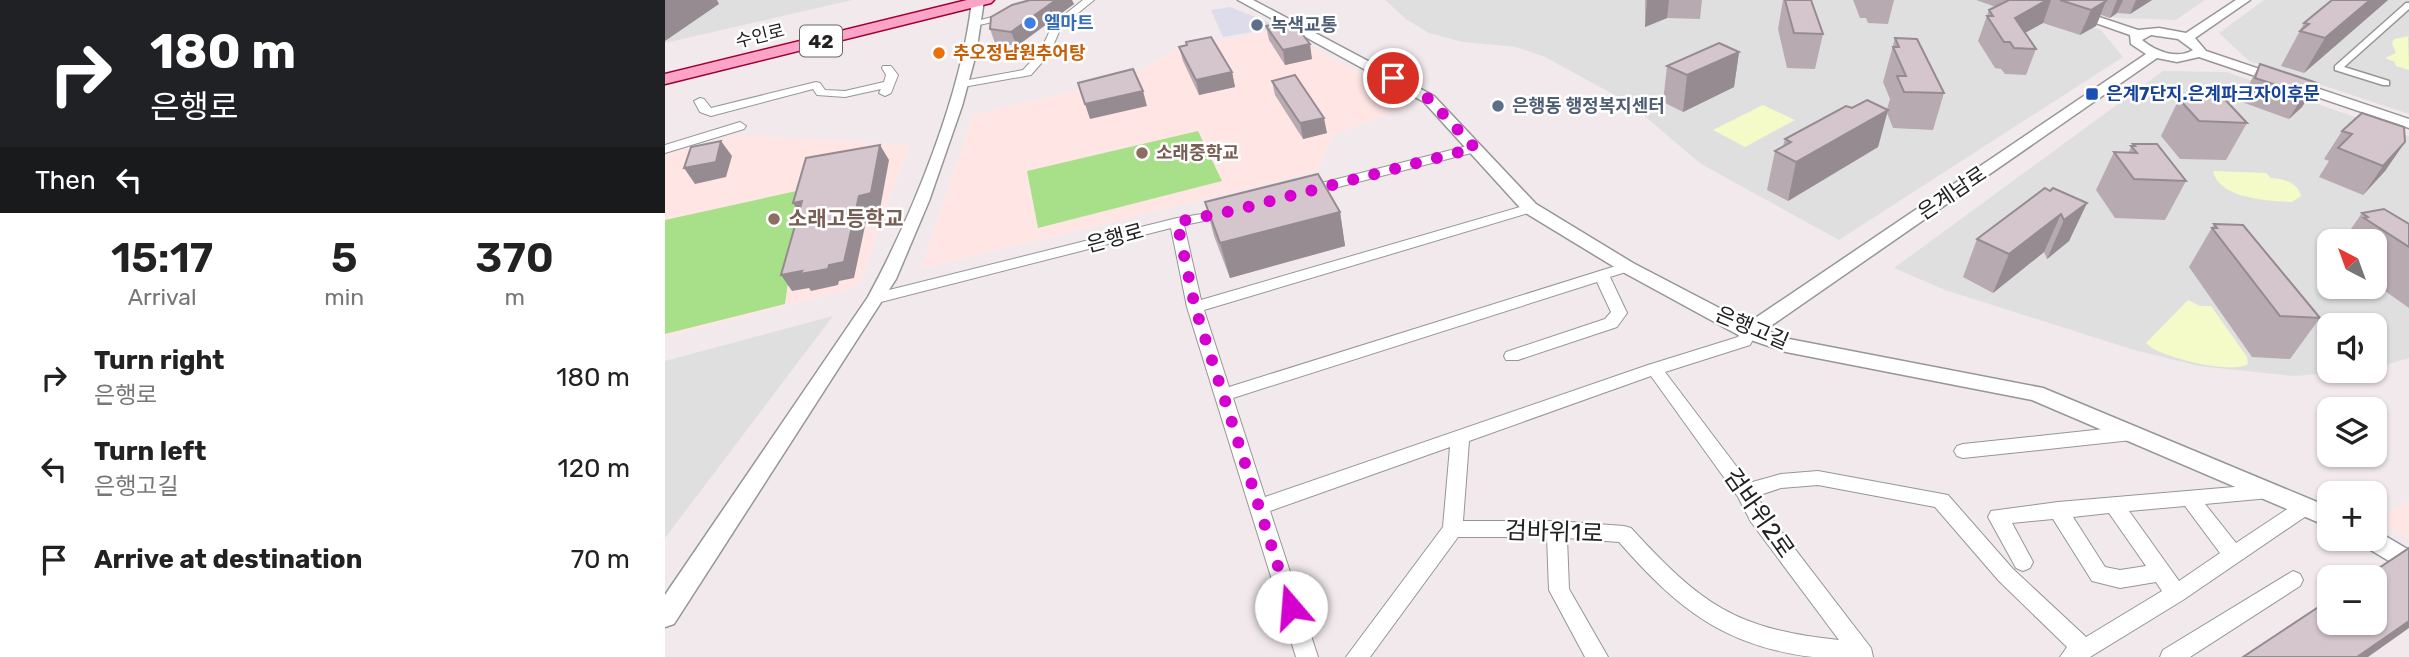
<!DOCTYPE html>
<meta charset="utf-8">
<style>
body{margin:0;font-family:Rubik,"Noto Sans KR",sans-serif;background:#f6f6f6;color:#222;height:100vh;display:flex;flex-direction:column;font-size:26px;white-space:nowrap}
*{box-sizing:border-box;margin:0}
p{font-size:23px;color:#767676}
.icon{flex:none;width:38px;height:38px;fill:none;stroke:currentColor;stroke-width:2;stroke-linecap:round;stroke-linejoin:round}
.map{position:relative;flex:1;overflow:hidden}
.panel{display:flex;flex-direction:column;background:#fff;width:665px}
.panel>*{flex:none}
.guide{background:#202124;color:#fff;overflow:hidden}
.needle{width:46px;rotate:319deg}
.controls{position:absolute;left:1652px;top:229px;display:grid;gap:14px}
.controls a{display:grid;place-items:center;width:70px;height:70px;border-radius:14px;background:#fff;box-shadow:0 2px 5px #0004;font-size:35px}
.pin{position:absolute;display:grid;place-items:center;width:60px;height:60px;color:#fff;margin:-30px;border:4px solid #fff;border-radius:50%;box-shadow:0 2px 7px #0007}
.me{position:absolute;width:77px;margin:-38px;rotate:342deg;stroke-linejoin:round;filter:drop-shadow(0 0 5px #0008)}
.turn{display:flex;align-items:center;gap:24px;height:147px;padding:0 35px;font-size:32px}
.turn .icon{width:91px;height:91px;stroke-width:2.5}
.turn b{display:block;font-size:49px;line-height:60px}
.then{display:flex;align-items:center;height:66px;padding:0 35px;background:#0003;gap:14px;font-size:26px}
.eta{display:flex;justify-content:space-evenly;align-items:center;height:119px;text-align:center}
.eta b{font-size:42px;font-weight:600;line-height:49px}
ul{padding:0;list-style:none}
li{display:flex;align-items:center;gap:21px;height:91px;padding:0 35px}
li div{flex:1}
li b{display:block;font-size:26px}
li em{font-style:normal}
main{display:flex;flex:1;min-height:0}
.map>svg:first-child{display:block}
.residential{fill:#e0dfe0;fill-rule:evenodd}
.industrial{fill:#dedbeb}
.education{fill:#ffe6e5}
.park{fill:#f4fac8}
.pitch{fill:#a7e088}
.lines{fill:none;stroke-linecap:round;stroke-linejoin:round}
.pedestrian-casing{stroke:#969696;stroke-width:3}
.minor-casing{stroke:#969696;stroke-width:2}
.tertiary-casing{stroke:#969696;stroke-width:3}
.primary-casing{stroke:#a00030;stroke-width:3}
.pedestrian{fill:#fff;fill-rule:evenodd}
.minor{fill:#fff;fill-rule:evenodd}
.tertiary{fill:#fff;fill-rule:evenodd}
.primary{fill:#fca4c7;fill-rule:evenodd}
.wall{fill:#b7aab1}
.shaded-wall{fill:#958b90}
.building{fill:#d5c6ce;stroke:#958b90;stroke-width:2}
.route{stroke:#d400cd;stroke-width:12;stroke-dasharray:0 21.6}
.shop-dot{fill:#3f7fe0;stroke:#fff;stroke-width:2.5}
.service-dot{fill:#5c6f8a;stroke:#fff;stroke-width:2.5}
.food-dot{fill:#e8710a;stroke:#fff;stroke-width:2.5}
.transit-dot{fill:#1a4fb4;stroke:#fff;stroke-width:2.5}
.education-dot{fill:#8d6e63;stroke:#fff;stroke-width:2.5}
.labels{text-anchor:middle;stroke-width:5;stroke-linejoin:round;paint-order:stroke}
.far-shop-label{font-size:18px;font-weight:bold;fill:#366cbe;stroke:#fff;text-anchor:start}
.far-service-label{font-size:18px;font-weight:bold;fill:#4e5e75;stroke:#fff;text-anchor:start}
.far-street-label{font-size:18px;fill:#222;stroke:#fff}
.far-food-label{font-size:18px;font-weight:bold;fill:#c56008;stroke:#fff;text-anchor:start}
.far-transit-label{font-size:18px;font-weight:bold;fill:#164399;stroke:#fff;text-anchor:start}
.far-education-label{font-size:18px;font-weight:bold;fill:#785e54;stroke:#fff;text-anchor:start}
.shield{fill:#fff;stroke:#646464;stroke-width:2}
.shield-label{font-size:19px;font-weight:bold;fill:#222}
.street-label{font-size:21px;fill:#222;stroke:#fff}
.education-label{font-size:21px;font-weight:bold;fill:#785e54;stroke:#fff;text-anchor:start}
.near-street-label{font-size:24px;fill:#222;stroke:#fff}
</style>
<main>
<section class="panel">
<div class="guide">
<div class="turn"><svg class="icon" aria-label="right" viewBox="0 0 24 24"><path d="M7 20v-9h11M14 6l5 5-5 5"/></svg><div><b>180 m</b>은행로</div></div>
<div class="then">Then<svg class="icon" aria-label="left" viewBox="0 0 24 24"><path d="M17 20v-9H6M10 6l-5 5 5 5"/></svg></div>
</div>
<div class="eta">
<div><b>15:17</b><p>Arrival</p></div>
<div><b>5</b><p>min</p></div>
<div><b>370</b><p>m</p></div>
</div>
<ul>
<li><svg class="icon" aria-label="right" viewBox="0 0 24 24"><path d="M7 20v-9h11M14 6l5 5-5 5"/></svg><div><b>Turn right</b><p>은행로</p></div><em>180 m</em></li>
<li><svg class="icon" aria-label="left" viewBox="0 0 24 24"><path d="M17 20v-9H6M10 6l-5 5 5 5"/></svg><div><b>Turn left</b><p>은행고길</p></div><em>120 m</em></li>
<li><svg class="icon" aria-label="arrive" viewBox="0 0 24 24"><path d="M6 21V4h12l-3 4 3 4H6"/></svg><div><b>Arrive at destination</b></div><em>70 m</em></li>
</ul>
</section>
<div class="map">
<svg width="1744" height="657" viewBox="0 0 1744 657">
<rect width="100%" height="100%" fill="#f2e9ec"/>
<g class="residential">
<path d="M0 0H187L0 43Z"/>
<path d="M720 0H1346L1436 30 1458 57 1174 240 1036 164 977 114 946 93 878 56 851 47 798 42 764 33 742 20Z"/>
<path d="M1396 0H1540L1511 20 1452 18Z"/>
<path d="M1599 0H1744V114L1584 61 1554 33Z"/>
<path d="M1498 71 1562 72 1744 136V358L1710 368V326H1664V371H1697L1628 376 1534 366 1469 350 1280 290 1229 268ZM1664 242H1710V287H1664Z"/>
<path d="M168 316 0 538V361Z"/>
</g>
<path class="industrial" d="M565 7 615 27 558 37 546 10Z"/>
<g class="education">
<path d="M616 29 748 104 667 136 653 171 256 269 308 115 465 77 513 48Z"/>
<path d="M73 135 244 145 195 283 179 291 0 337V154Z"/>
<path d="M1744 501V540L1715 519Z"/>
</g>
<g class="park">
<path d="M1744 36 1743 38 1744 70 1731 66 1730 62 1720 58 1731 53 1727 43 1729 39Z"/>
<path d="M1098 105 1130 120 1080 147 1048 130Z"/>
<path d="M1548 171 1601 173 1606 178C1618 179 1633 182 1636 196L1627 202C1604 201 1554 199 1548 171Z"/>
<path d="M1523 300 1535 306H1546L1582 357 1583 364C1568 375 1492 357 1481 343Z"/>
</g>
<g class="pitch">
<path d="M533 131 557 181 373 228 362 171Z"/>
<path d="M136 190 120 304 0 334V220Z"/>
</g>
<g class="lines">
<defs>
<path id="pedestrian" d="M1741 3H1744V9L1679 67 1724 81V85H1718L1670 70V66Z"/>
<g id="minor">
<path d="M418 0H429L396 27 385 53 366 75 298 87 292 84 298 81 358 70 375 52 388 24Z"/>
<path d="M345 12 349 13V17L310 26 305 23Z"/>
<path d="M218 66H226L233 75 226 93 220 96 214 93 216 89 180 97 152 95 148 89 46 116 35 112 29 101 35 98 39 99 46 108 151 82 155 83 160 90 180 91 219 82 221 75 217 68Z"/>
<path d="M75 122 81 126 79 129 0 153V145Z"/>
<path d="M810 144 814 145V151L642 195 635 191 637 188Z"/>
<path d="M865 204 870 205 872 208 870 211 539 310 564 387 957 264 962 262 969 267 967 270 945 277 962 313 952 327 853 360H841L839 356 841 352 940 319 946 312 932 282 568 398 600 497 983 365 1073 337 1078 328 1084 327 1092 332 1085 345 1000 372 1084 483 1116 474 1153 471 1283 495 1348 569 1421 637 1497 591 1491 582 1455 588 1427 581 1388 519 1347 523 1368 562 1365 568 1358 571 1351 568 1323 517 1326 511 1393 502 1604 484 1611 486 1613 491 1611 496 1604 498 1540 504 1571 543 1633 502 1640 499 1647 502 1650 507 1647 512 1518 600 1425 657H1395L1402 647 1334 581 1270 507 1153 485 1116 488 1092 496 1100 510 1206 648 1208 657C1188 657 1168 657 1148 657 1058 646 1012 608 954 542L902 538 904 589 943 657H920L884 590 882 537H793L705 657H681L778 527 785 447 605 511 653 657H631L522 307 506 228 212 303 204 298 212 293 512 218 568 209 570 212 568 215 519 225 536 300ZM986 376 1073 497 1086 522 1174 640C1069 629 1036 604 966 528L959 526 892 521H798L804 441ZM1520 506 1555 553 1514 581 1464 511ZM1444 513 1481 566 1455 570 1440 567 1408 517Z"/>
<path d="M1467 426 1473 428 1476 433 1473 438 1467 440 1298 458 1292 456 1289 451 1292 446 1298 444Z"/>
<path d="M1628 571 1635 574 1638 580 1635 586 1525 657H1495L1498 650Z"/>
</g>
<g id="tertiary">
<path d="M307 0H319L311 54 297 106 264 201 231 279 9 624 0 627V595L203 297C248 214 297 93 307 0Z"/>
<path d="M573 0H588L769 96 871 204 968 263 1083 323 1481 54 1466 44 1465 35 1365 0H1383L1473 30 1494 28 1521 33 1571 0H1585L1530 38 1541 51 1744 119V128L1534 57 1512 62 1492 58 1100 330 1124 339 1378 388 1664 507V527L1367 400 1121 352 1077 337 956 271 859 212 759 102ZM1486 35 1513 39 1528 50C1512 60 1490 51 1477 40Z"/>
<path d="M1710 530 1744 550V573L1699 546 1695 539H1710Z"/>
</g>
<path id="primary" d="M302 0H329L326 3 0 84V74Z"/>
</defs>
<use href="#pedestrian" class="pedestrian-casing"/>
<use href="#minor" class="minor-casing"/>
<use href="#tertiary" class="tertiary-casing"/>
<use href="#primary" class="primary-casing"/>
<use href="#pedestrian" class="pedestrian"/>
<use href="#minor" class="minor"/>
<use href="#tertiary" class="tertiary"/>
<use href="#primary" class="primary"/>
</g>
<g class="wall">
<path d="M980 0H1037L1035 19 1002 18 980 27Z"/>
<path d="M1118 0H1146L1158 34 1150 69 1122 68 1113 29Z"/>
<path d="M1188 0H1229L1223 24 1203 23 1201 18H1195Z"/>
<path d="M1311 0H1487L1465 14 1452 13 1445 18 1436 15 1431 26 1415 35 1378 23 1360 33 1371 49 1361 75 1340 74 1336 69 1330 68 1313 41 1324 10 1331 7Z"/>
<path d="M1667 0H1723L1639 73 1616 66 1639 23Z"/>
<path d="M409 4 352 46 330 43 325 29Z"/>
<path d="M601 26 647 59 620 65 604 40Z"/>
<path d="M1230 38 1279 93 1268 130 1228 128 1222 113 1213 147 1123 201 1102 190 1110 151 1118 146 1120 139 1187 108 1222 109 1225 99 1218 82Z"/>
<path d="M514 47 567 72 570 87 534 95 518 61Z"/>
<path d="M1074 52 1069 87 1018 112 998 102 1002 66Z"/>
<path d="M1595 64 1652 83 1637 107 1624 119 1577 102 1582 88Z"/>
<path d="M607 81 662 133 638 139 610 95Z"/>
<path d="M1531 91 1582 123 1561 160 1515 159 1496 136 1514 99H1526Z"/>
<path d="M1677 131 1740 142 1720 171 1698 195 1654 177 1664 161 1659 159Z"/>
<path d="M1468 144 1521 181 1500 220 1450 218 1431 190 1449 152 1463 153Z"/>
<path d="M540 202 675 212 680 246 565 278 549 236Z"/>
<path d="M1422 203 1404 241 1382 259 1379 252 1328 293 1298 277 1312 239Z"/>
<path d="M1697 213 1744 224V308L1710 284V242H1677Z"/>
<path d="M1549 224 1655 318 1625 359 1587 357 1524 267Z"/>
</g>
<g class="shaded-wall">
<path d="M0 0H52L54 4 0 41Z"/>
<path d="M391 0H407L409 4 352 46 346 32Z"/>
<path d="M982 0H1004L1002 18 980 27Z"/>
<path d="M1382 0H1386L1378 23 1343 42 1350 18Z"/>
<path d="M1452 0H1458L1452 13 1445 18Z"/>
<path d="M1471 0H1487L1465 14Z"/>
<path d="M1705 0H1723L1639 73 1660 38Z"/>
<path d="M1441 1 1431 26 1415 35 1426 10Z"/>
<path d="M645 44 647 59 620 65 618 50Z"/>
<path d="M1074 52 1069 87 1018 112 1022 75Z"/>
<path d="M567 72 570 87 534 95 531 80Z"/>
<path d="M1652 83 1637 107 1624 119 1639 94Z"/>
<path d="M478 91 482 106 425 119 420 104Z"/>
<path d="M1223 110 1213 147 1123 201 1131 162Z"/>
<path d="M659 118 662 133 638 139 635 123Z"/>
<path d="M56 141 67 156 61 177 30 184 19 168Z"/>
<path d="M1740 142 1720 171 1698 195 1718 166Z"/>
<path d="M215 145 224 160 215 209 203 212 189 278 174 281 173 285 146 291 144 288 127 291 116 275 164 265Z"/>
<path d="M137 201 138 219 128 203Z"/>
<path d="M1422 203 1404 241 1382 259 1399 220Z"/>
<path d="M675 212 680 246 565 278 555 243Z"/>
<path d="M1396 214 1379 252 1328 293 1344 254Z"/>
<path d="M1744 621V628L1703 657H1692Z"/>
</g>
<g class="building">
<path d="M365 0H391L346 32 325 29 326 17 347 5Z"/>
<path d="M1120 0H1146L1158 34 1129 33Z"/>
<path d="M1344 0H1382L1350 18 1371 49 1349 48 1345 42H1339L1322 16H1328L1324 10Z"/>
<path d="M1395 0H1439L1441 1 1426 10Z"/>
<path d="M1667 0H1705L1660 38 1635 31 1644 24 1639 23Z"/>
<path d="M627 21 645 44 618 50 601 26Z"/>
<path d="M546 37 567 72 531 80 514 47 522 45 521 42Z"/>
<path d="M1230 38 1252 39 1279 93 1239 92 1232 76H1241L1228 47H1234Z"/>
<path d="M1054 43 1074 52 1022 75 1002 66Z"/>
<path d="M1595 64 1652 83 1639 94 1590 78Z"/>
<path d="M468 69 478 91 420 104 413 83Z"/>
<path d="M630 75 659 118 635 123 607 81Z"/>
<path d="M1531 91 1553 92 1582 123 1534 121 1514 99H1535L1529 93H1533Z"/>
<path d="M1202 100 1223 110 1131 162 1110 151 1126 142 1120 139 1181 106 1187 108Z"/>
<path d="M1697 113 1739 127 1740 142 1718 166 1673 148 1687 134 1677 131Z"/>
<path d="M56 141 51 162 19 168 26 147Z"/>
<path d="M1468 144H1492L1521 181 1469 179 1449 152 1472 153 1466 146H1470Z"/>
<path d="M215 145 206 193 194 196 179 262 164 265 163 269 135 274 137 271 116 275 137 201 128 203 141 158Z"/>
<path d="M653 174 675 212 555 243 540 202Z"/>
<path d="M1380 188 1385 191 1388 188 1422 203 1399 220 1396 214 1344 254 1312 239Z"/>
<path d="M1719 209 1744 224V247L1699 218 1703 217 1697 213Z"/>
<path d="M1549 224 1578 225 1655 318 1615 316 1547 228H1552Z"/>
<path d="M1744 548V621L1692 657H1578L1664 600V623H1710V578H1699Z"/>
</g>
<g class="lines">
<path class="route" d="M626 607 530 307 512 222 567 211 810 148 764 99 728 78"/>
</g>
<circle class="shop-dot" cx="365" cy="23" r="7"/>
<g class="service-dot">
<circle cx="592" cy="25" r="7"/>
<circle cx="833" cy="106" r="7"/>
</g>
<circle class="food-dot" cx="274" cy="53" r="7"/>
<rect class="transit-dot" x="1420" y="87" width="14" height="14" rx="3.5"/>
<g class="education-dot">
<circle cx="477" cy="153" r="7"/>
<circle cx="109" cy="219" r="7"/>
</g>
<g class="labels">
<g class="far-shop-label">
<text x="379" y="29">엘마트</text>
</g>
<g class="far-service-label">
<text x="606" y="31">녹색교통</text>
<text x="847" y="112">은행동 행정복지센터</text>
</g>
<g class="far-street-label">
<text transform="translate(95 36) rotate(-14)" y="6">수인로</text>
</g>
<g class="far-food-label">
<text x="288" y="59">추오정남원추어탕</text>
</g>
<g class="far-transit-label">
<text x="1441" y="100">은계7단지.은계파크자이후문</text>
</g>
<g class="far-education-label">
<text x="491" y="159">소래중학교</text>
</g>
<rect class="shield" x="135" y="25.5" width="42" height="31" rx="5"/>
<g class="shield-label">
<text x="156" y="48">42</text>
</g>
<g class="street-label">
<text transform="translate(1287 193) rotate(-34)" y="7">은계남로</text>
<text transform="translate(450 238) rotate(-15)" y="7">은행로</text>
<text transform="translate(1087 328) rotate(23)" y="7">은행고길</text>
</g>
<g class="education-label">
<text x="123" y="226">소래고등학교</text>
</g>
<g class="near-street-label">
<text transform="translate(1094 513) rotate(55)" y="8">검바위2로</text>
<text transform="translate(889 532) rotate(2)" y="8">검바위1로</text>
</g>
</g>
</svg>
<div class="controls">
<a><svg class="needle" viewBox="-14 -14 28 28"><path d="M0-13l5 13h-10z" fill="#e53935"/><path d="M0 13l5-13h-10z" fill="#767676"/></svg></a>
<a><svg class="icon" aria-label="sound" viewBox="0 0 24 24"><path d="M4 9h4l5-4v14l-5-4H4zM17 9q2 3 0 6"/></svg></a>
<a><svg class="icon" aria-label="layers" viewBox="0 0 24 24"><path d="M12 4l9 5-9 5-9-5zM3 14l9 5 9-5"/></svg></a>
<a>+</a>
<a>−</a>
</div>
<div class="pin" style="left:728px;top:78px;background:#d93025"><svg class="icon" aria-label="arrive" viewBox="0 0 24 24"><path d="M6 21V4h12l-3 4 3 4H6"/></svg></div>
<svg class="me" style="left:626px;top:607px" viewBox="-20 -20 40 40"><circle r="19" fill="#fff"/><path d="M0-13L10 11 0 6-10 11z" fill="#d400cd"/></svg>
</div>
</main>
